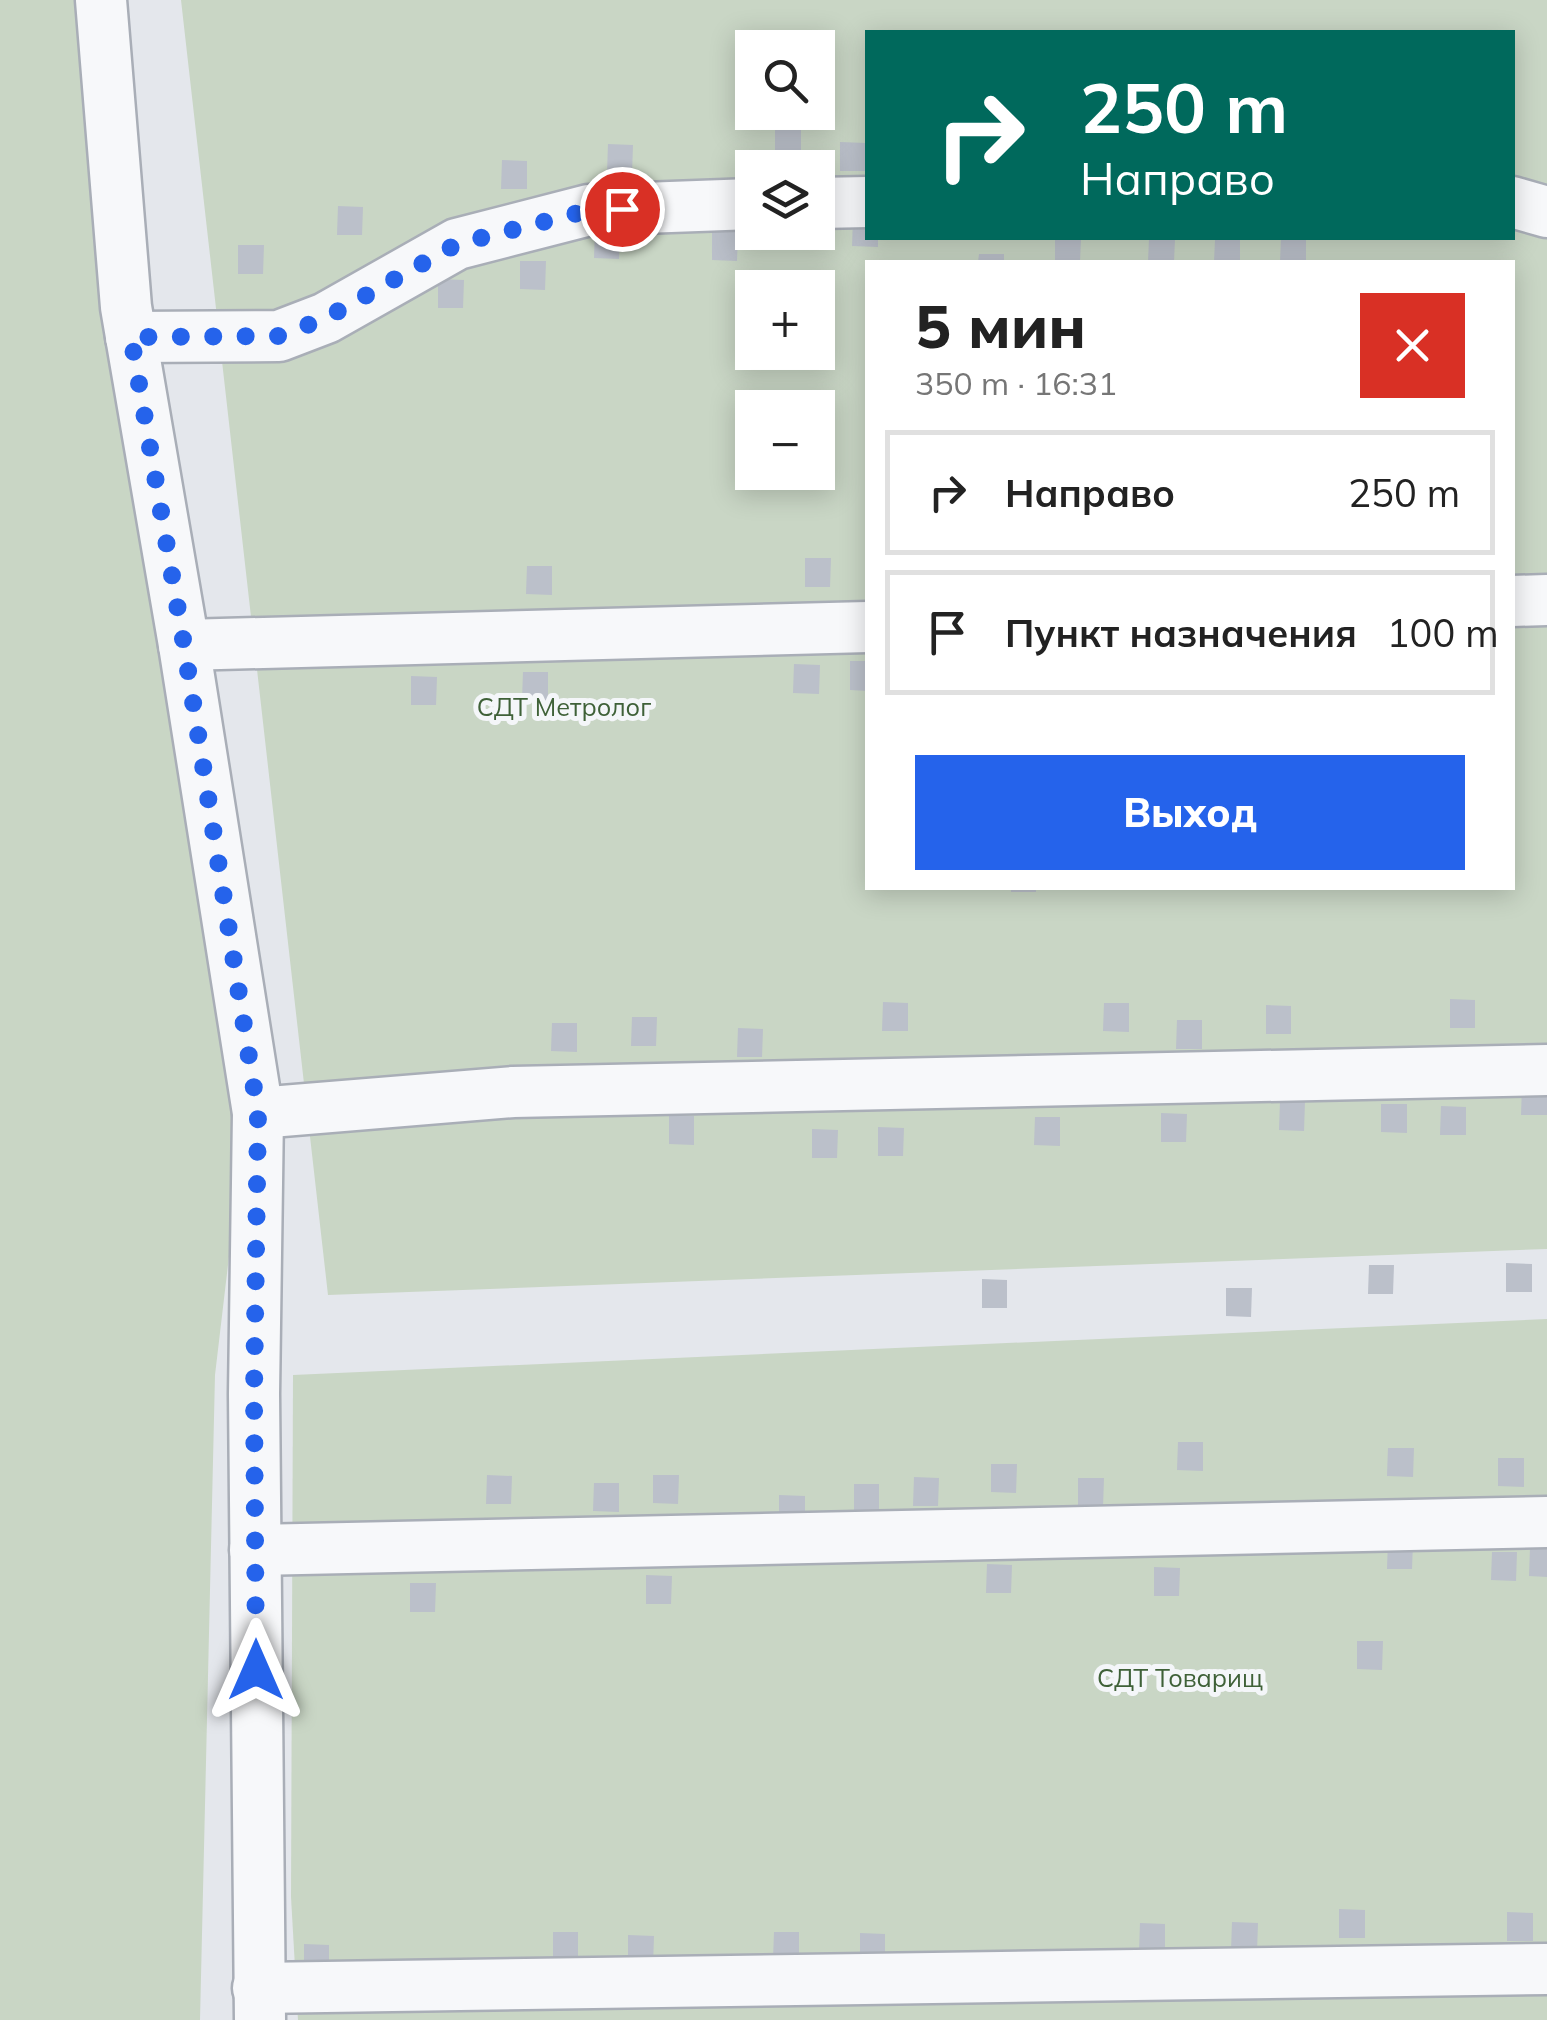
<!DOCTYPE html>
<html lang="ru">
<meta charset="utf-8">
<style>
body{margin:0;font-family:Mulish,sans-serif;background:#f6f6f6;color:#222;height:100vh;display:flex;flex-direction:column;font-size:38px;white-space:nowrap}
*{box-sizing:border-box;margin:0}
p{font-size:32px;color:#767676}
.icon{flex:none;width:55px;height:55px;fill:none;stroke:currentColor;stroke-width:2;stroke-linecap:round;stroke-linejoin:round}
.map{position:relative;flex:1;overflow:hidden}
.drawer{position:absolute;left:865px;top:260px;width:650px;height:630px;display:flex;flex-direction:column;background:#fff;border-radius:0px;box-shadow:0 5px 25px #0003}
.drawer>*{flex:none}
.guide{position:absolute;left:865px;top:30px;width:650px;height:210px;border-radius:0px;box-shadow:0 5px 25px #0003;background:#00695c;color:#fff;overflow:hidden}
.fabs{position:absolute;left:735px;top:30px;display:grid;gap:20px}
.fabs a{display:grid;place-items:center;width:100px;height:100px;border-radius:0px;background:#fff;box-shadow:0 5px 25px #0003;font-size:50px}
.pin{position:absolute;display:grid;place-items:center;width:85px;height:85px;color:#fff;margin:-42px;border:5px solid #fff;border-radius:50%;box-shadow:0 2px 10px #0007}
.me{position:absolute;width:110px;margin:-55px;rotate:0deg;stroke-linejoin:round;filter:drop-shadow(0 0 8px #0008)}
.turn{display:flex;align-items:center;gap:35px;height:210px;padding:0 50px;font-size:45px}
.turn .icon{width:130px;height:130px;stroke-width:2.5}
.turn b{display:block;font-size:70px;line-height:85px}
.round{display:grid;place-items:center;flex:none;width:105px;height:105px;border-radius:0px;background:#f6f6f6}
.overview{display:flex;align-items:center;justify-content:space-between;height:170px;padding:0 50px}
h1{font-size:60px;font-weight:800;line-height:75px}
.primary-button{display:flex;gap:20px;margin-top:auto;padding:20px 50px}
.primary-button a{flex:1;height:115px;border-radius:0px;background:#2563eb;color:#fff;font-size:40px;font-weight:800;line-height:115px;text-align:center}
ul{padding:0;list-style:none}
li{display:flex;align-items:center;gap:30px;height:125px;margin:0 20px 15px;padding:0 30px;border:5px solid #e0e0e0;border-radius:0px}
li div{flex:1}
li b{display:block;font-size:38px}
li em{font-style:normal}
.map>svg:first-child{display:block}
.green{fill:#c9d6c5;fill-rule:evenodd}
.building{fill:#bbc0ca}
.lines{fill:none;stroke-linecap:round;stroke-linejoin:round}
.minor-casing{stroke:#a9aeb7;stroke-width:55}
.minor{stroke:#f7f8fa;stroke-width:50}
.route{stroke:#2563eb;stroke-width:18;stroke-dasharray:0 32.4}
.labels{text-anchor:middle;stroke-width:10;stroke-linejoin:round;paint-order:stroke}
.park-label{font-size:25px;fill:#3f6138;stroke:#f4f6f9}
</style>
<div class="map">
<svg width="1547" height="2020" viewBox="0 0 1547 2020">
<rect width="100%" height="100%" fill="#e4e7ec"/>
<g class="green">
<path d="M0 0H80L247 1104 215 1375 200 2020H0Z"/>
<path d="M181 0H1547V1249L328 1295ZM868 32H1512V238H868ZM752 48H818V112H752ZM752 168H818V232H752ZM868 262H1512V888H868ZM752 288H818V352H752ZM752 408H818V472H752Z"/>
<path d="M1547 1319V2020H298L291 1897 293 1375Z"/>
</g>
<g class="building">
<path d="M775 128 801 129V157H775Z"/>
<path d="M840 142 866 143 865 171H840Z"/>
<path d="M608 144 633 145 632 173H607Z"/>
<path d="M502 160 527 161V189H501Z"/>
<path d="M338 206 363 207 362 235H337Z"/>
<path d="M853 218H868V238H878V247L852 246Z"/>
<path d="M595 230H620L619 259 594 258Z"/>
<path d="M712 232H738L737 261 712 260Z"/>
<path d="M1281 238H1306V262H1280Z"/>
<path d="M1055 239H1081L1080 262H1055Z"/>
<path d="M1149 239H1175L1174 262H1148Z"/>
<path d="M1215 240H1240V262H1214Z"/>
<path d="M238 245H264L263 274H238Z"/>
<path d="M979 254H1004V262H978Z"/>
<path d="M520 261H546L545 290 520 289Z"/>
<path d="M438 279 464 280 463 308H438Z"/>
<path d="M805 558H831L830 587H805Z"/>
<path d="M527 566H552V595L526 594Z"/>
<path d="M850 661H868V691L850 690Z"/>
<path d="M794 664 820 665 819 694 793 693Z"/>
<path d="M523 672H548V701L522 700Z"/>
<path d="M411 676 437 677 436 705H411Z"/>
<rect x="1011" y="888" width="25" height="4"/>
<path d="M1450 999 1475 1000V1028H1450Z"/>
<path d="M883 1002 908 1003V1031H882Z"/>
<path d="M1104 1003H1129V1032L1103 1031Z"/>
<path d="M1266 1005 1291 1006V1034H1266Z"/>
<path d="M632 1017H657L656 1046H631Z"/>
<path d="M1177 1020H1202V1049H1176Z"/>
<path d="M552 1023H577V1052L551 1051Z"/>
<path d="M738 1028 763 1029 762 1057H737Z"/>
<path d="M1522 1086 1547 1087V1115H1521Z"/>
<path d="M1280 1101H1305L1304 1131 1279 1130Z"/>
<path d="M1381 1104H1407V1133L1381 1132Z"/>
<path d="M1441 1106 1466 1107V1135H1440Z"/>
<path d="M1161 1113 1187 1114 1186 1142H1161Z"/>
<path d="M669 1116H694V1145L669 1144Z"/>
<path d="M1035 1117H1060V1146L1034 1145Z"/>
<path d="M878 1127 904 1128 903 1156H878Z"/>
<path d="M812 1129 838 1130 837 1158H812Z"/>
<path d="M1506 1263 1532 1264V1292H1506Z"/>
<path d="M1369 1265H1394L1393 1294H1368Z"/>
<path d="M982 1279 1007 1280V1308H982Z"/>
<path d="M1226 1288H1252L1251 1317 1226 1316Z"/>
<path d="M1178 1442H1203V1471L1177 1470Z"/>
<path d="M1388 1448H1414L1413 1477 1387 1476Z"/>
<path d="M1498 1458H1524V1487L1498 1486Z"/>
<path d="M991 1464H1017L1016 1493 991 1492Z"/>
<path d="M487 1475 512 1476 511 1504H486Z"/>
<path d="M653 1475H679L678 1504 653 1503Z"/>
<path d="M914 1477 939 1478 938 1506H913Z"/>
<path d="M1078 1478H1104L1103 1507 1078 1506Z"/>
<path d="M594 1483H619V1512L593 1511Z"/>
<path d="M854 1484H879V1513L854 1512Z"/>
<path d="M779 1495 805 1496V1524H779Z"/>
<path d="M1388 1540 1413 1541 1412 1569H1387Z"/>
<path d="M1530 1548H1547V1577L1529 1576Z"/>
<path d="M1492 1552H1517L1516 1581 1491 1580Z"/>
<path d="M987 1564 1012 1565 1011 1593H986Z"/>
<path d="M1154 1567 1180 1568 1179 1596H1154Z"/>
<path d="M646 1575 672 1576 671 1604H646Z"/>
<path d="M410 1583H436L435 1612H410Z"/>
<path d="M1357 1641H1383L1382 1670 1357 1669Z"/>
<path d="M1339 1909 1365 1910V1938H1339Z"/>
<path d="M1507 1912 1533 1913V1941H1507Z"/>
<path d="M1232 1922 1258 1923 1257 1951H1231Z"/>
<path d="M1140 1923 1165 1924V1952H1139Z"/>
<rect x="553" y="1932" width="25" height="29"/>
<path d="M774 1932H799V1961L773 1960Z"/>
<path d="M860 1933 885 1934V1962H860Z"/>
<path d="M628 1935 654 1936 653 1965 628 1964Z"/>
<path d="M304 1944 329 1945V1973H304Z"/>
</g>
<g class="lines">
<defs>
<g id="minor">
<path d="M101 0 126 307 184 645 258 1113 254 1394 260 2020"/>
<path d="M1512 202 1547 212"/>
<path d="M818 203 868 202"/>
<path d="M131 337 279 336 326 318 457 244 589 210 752 204"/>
<path d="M1512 601 1547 600"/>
<path d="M184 645 868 627"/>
<path d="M258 1113 513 1092 1547 1070"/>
<path d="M255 1550 1547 1522"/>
<path d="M258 1988 1547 1969"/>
</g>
</defs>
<use href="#minor" class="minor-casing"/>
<use href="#minor" class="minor"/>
</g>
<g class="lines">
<path class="route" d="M256 1670 254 1394 258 1114 184 645 131 337 279 336 326 318 457 244 590 210 622 209"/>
</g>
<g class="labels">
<g class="park-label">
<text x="564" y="716">СДТ Метролог</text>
<text x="1180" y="1687">СДТ Товарищ</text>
</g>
</g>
</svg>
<div class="fabs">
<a><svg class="icon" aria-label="search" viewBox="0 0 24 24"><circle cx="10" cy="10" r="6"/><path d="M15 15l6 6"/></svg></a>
<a><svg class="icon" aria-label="layers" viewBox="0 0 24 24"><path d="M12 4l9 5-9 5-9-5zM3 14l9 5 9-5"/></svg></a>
<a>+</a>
<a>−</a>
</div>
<div class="pin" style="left:622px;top:209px;background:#d93025"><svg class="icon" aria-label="arrive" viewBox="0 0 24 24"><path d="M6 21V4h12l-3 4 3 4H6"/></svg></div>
<svg class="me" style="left:256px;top:1670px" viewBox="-20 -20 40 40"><path d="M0-17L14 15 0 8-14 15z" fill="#2563eb" stroke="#fff" stroke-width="4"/></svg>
<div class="guide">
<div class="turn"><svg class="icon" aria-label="right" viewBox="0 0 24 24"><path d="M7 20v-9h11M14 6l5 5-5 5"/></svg><div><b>250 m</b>Направо</div></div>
</div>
<section class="drawer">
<div class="overview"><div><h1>5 мин</h1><p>350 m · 16:31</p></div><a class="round" style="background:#d93025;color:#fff"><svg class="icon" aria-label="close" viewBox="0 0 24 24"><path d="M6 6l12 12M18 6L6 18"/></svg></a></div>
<ul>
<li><svg class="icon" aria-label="right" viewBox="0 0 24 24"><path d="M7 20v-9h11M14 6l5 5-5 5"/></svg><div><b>Направо</b></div><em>250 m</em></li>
<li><svg class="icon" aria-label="arrive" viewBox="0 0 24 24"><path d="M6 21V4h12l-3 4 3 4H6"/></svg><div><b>Пункт назначения</b></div><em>100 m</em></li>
</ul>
<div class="primary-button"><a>Выход</a></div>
</section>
</div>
